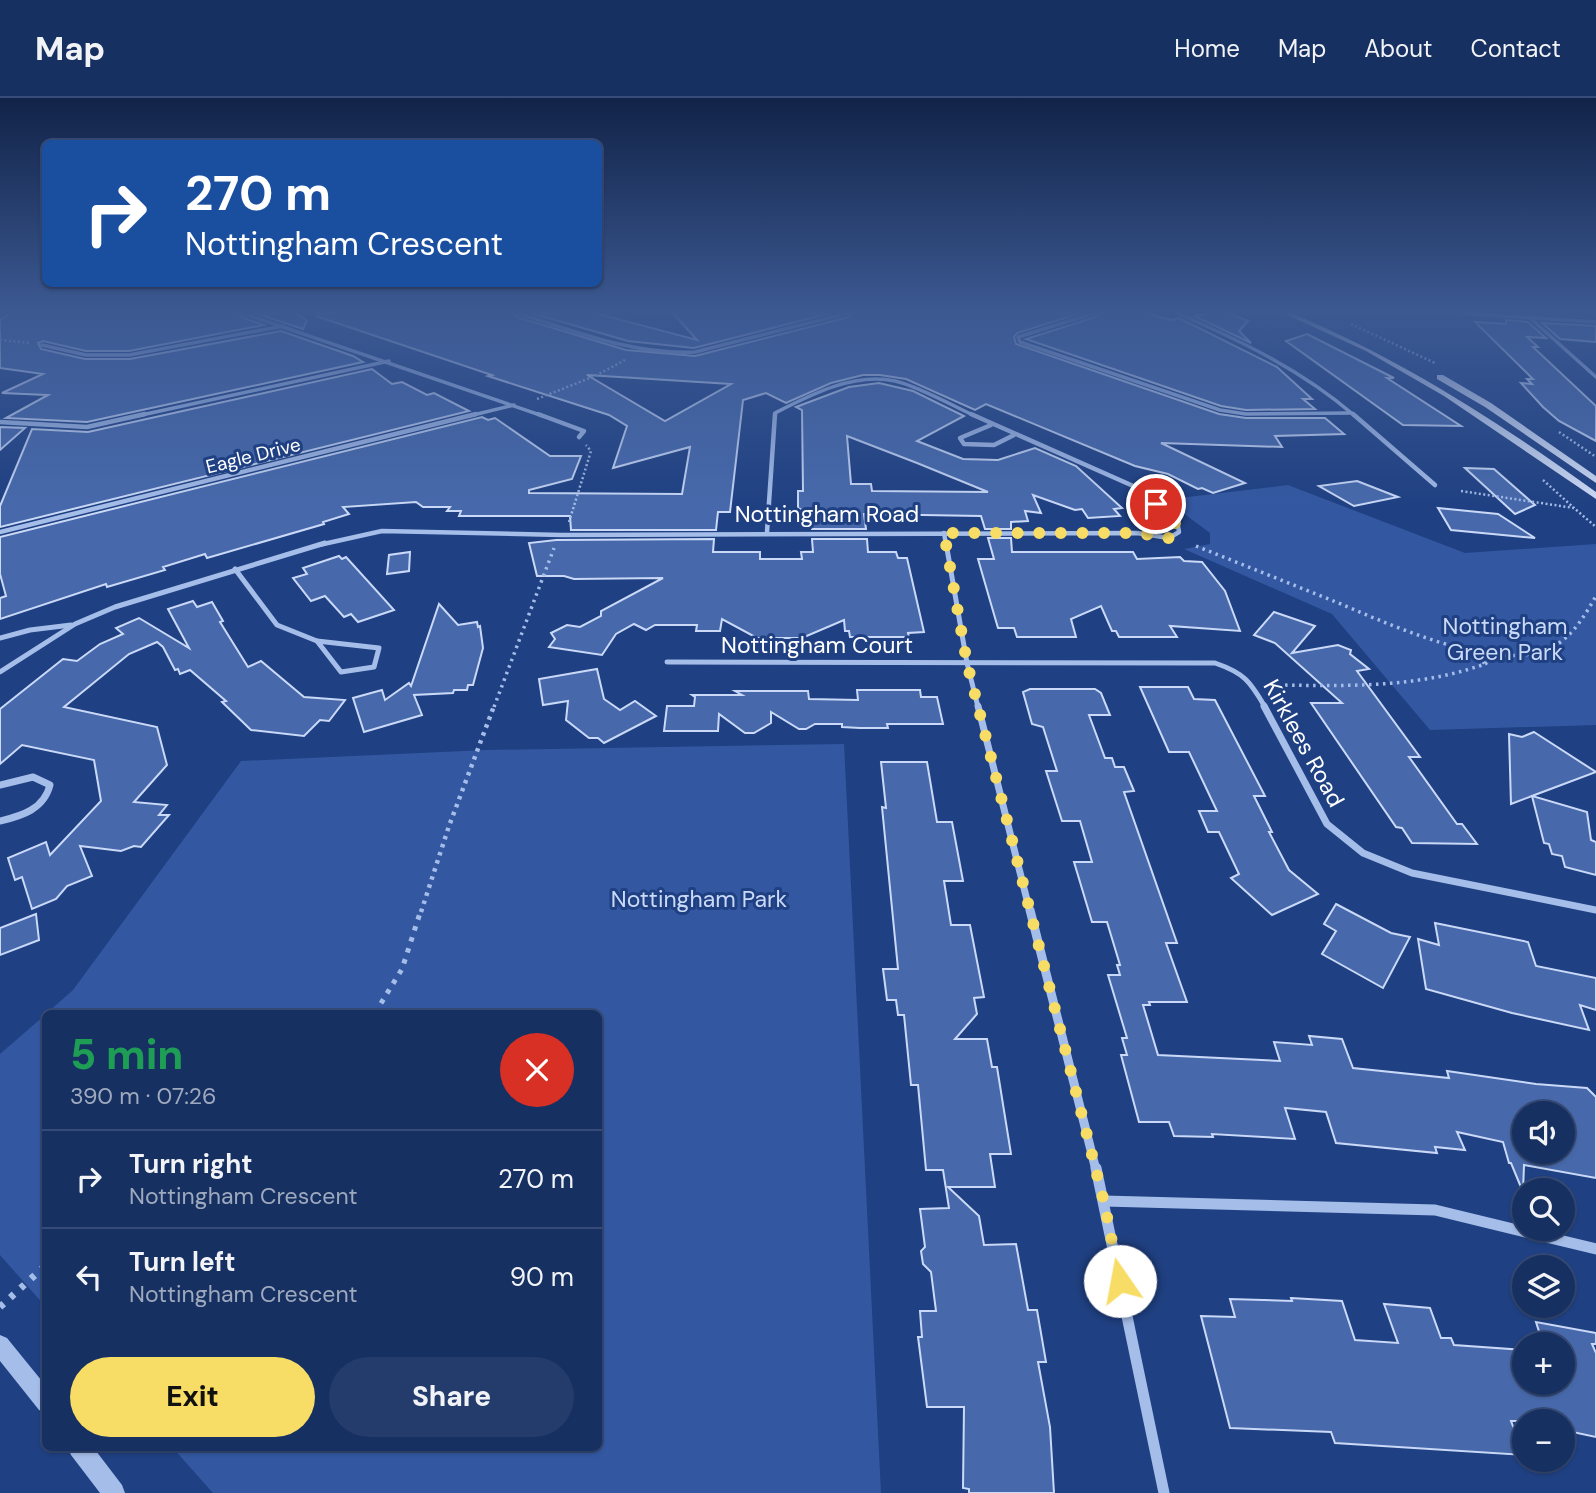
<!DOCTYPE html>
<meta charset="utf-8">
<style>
body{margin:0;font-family:"DM Sans",sans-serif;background:#243c6b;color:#f1f3f6;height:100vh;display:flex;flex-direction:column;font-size:26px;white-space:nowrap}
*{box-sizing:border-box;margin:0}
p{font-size:23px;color:#9ea9be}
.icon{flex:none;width:38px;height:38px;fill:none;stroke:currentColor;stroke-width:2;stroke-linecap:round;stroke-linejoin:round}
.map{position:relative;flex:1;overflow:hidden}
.sheet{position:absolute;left:42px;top:912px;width:560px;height:441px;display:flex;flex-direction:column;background:#173062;border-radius:10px;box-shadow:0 2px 5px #0004,0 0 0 2px #364b77}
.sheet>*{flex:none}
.hud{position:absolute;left:42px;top:42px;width:560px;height:147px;border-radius:10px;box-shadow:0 2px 5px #0004,0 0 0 2px #364b77;background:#1a4fa0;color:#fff;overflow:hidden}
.buttons{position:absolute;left:1512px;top:1003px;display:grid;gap:14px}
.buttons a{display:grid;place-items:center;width:63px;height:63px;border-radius:50%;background:#173062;box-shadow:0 2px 5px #0004,0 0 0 2px #364b77;font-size:35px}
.pin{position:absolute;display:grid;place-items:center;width:60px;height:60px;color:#fff;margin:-30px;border:4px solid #fff;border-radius:50%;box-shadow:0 2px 7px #0007}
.me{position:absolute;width:77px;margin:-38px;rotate:348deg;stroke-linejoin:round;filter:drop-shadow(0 0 5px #0008)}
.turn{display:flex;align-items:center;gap:24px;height:147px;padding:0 28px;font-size:32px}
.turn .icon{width:91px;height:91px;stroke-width:2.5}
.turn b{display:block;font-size:49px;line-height:60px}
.round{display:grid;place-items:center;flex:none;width:74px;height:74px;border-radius:37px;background:#243c6b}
.headline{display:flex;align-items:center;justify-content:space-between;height:119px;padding:0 28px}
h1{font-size:42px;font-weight:800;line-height:52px;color:#1e9e55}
.primary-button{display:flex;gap:14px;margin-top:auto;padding:14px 28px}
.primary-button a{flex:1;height:80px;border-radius:42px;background:#f7dc65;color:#111;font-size:28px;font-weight:800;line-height:80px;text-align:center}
.primary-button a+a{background:#243c6b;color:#f1f3f6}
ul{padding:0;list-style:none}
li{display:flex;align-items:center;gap:21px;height:98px;padding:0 28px;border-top:2px solid #364b77}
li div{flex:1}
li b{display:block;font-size:26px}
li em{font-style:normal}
header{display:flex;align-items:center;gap:42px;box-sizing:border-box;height:98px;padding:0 35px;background:#173062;border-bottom:2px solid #364b77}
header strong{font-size:33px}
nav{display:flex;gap:38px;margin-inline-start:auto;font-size:24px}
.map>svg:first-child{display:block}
.green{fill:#3358a1}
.building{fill:#4769ab;stroke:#cad9f7;stroke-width:2;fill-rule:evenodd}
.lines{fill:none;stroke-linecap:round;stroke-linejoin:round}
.path-far4{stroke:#a5bde9;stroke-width:2.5;stroke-dasharray:2 2.5;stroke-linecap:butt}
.path-far3{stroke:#a5bde9;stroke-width:3.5;stroke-dasharray:2.5 4.5;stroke-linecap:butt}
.path-far2{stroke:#a5bde9;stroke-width:4.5;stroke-dasharray:3.5 5;stroke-linecap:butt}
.path-far1{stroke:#a5bde9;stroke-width:5;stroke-dasharray:4.5 7;stroke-linecap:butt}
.path{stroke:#a5bde9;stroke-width:7;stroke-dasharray:5 9;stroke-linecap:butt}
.minor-far5{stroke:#a5bde9;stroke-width:3.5}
.minor-far4{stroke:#a5bde9;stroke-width:4.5}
.minor-far3{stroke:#a5bde9;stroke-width:5}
.minor-far2{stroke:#a5bde9;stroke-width:7}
.minor-far1{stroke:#a5bde9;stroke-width:9}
.minor{stroke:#a5bde9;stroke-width:11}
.tertiary{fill:#a5bde9;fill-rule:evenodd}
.secondary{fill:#d0ddf7;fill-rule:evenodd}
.route{stroke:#f7dc65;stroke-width:12;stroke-dasharray:0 21.6}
.labels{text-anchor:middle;stroke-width:6;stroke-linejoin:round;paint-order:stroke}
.far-street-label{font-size:19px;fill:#fff;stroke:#1f4082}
.street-label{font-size:23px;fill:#fff;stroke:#1f4082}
.park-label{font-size:23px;fill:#cad9f7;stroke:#1f4082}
</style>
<header>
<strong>Map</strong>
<nav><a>Home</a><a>Map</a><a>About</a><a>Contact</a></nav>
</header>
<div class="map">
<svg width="1596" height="1395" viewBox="0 0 1596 1395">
<rect width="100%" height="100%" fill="#1f4082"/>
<g class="green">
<path d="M1288 387 1465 455 1596 446V627L1430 632 1332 516 1184 451 1210 446V435L1183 415 1171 401Z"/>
<path d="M844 646 881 1395H213L172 1349H598V915H47L73 892 241 663 486 652Z"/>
<path d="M45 917V1208L0 1157V956Z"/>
</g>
<g class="building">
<path d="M11 215H238L241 219 264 227 129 253H86L43 243 38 245 41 251 85 261H130L281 233 353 258 363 264 87 324 6 320 48 297 2 295 43 276 0 270V222Z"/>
<path d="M255 215H296L307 223 303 231Z"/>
<path d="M317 215H513L516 219 626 252 695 258 849 219 852 215H1081L1017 235 1014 239 1016 246 1219 316 1246 320H1325L1344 336 1275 338 1282 349 1161 345 1245 385 1213 395 1202 390 1198 391 1168 376 1135 368 986 306 975 312 906 281 880 277H863L831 285 786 305 766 295 743 302 730 414H718L716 432H571L570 418H459L461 413H447L450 409H423L416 404 343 409 349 416 323 424 324 426 207 460 205 456 163 469 165 472 107 489 106 486 0 521V500L6 498 0 476V439L482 319 488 322 495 320 550 358H581L572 381 529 392V395L682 396 690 349 613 370 627 328 609 317 488 278 492 277 316 218ZM587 277 731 286 665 323Z"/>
<path d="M531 215H595L697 242 673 215H831L694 250 628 243Z"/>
<path d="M1099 215H1147L1171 222 1179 220 1277 269 1312 301H1303L1315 311 1246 312 1221 308 1026 241 1096 219Z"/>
<path d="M1210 215H1228L1248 223 1239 233 1251 245 1194 218Z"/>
<path d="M1506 222 1528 224 1546 240 1527 239 1538 249H1533L1596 308V343L1559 323 1543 309 1521 285 1532 286 1527 281H1533L1475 224 1506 226Z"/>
<path d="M1542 225 1596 228V244L1560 241Z"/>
<path d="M1307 236 1394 280H1387L1461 328 1403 327 1286 243Z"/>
<path d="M372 271 392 286 402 284 427 297 434 295 469 313 0 429V408L32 331 88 334Z"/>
<path d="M879 285 913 293 964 318 917 343 963 361 998 362 1035 350 1076 368 1122 410 1114 411 1120 418 1088 420 1082 411 1075 412 1033 397 1041 415 1025 413 1028 423 1011 424V431H985L981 418 864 416 866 431H812L811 416 798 410V393H803L802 312 796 309 849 289ZM847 338 917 365 988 394 872 393 871 386H851Z"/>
<path d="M0 329 25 330 0 352Z"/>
<path d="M1465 370 1494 371 1535 407 1515 416Z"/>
<path d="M1357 383 1398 399 1354 408 1319 388Z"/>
<path d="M1438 410 1498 416 1535 440 1451 432Z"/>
<path d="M988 440H1011L1012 454H1133L1137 461 1180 459 1184 463 1202 464 1225 493 1240 533 1170 528 1177 539H1119L1116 533H1112L1101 508 1071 521 1076 539H1017L1014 530H998L991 506 978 461H994Z"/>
<path d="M714 441 713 454H760V461H802L801 454H813L812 441H867L868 454H896L898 460H907L924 534 908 535 909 539H850L849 533H845L844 522 802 540H757L722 521 720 533H696L697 527H655L646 532 634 526 616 536 602 557 549 549 555 541 551 535 567 527 580 529 601 518V513L663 480 574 481 564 478H537L529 445 556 442Z"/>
<path d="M410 454 409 473 387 476 389 457Z"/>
<path d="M339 458 342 461 346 459 394 512 358 524 351 516 344 519 325 498 311 503 293 480 307 476 303 470Z"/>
<path d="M193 503 197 509 212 504 223 523 220 524 248 569 261 563 304 599 345 602 329 623 320 622 304 638 251 632 222 604 226 603 190 572 180 576 178 571 175 572 163 549 157 544 129 556 64 609 157 629 167 667 134 704 167 707 159 717H169L141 749 134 748 121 753 80 748 92 778 67 788 56 801 32 811 22 779 15 782 8 760 46 744 50 757 101 703 94 662 22 647 0 666V611L63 561 77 563 100 546 123 536 116 530 139 520 189 550 168 511Z"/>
<path d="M439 506 458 527 477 524 478 529 480 528 483 550 473 587H468L467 592H454L453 595 414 597 422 617 364 634 353 600 382 592 385 602 409 585 411 588Z"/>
<path d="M1274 514 1315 528 1292 555 1338 547 1351 552 1350 556 1369 571 1357 573 1420 659H1409L1457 726H1462L1477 746 1412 745 1402 730 1396 729 1311 605H1342L1275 545 1254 537Z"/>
<path d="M597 571 604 601 620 612 635 603 656 618 604 645 598 640H589L566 622 568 603 543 607 539 581Z"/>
<path d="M1140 589H1188L1194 601 1215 602 1265 698H1254L1272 734H1269L1289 772 1318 796 1272 817 1231 780 1239 776 1219 734H1208L1199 713H1217L1189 654H1169Z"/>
<path d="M1030 591H1095L1101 595 1110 617H1089L1105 660H1112L1115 669H1124L1134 693 1124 694 1177 845H1166L1187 904H1149L1150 907H1143L1158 957 1280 963 1274 944 1312 947 1309 938 1342 941 1353 970 1449 980 1447 973 1536 986 1587 990 1596 999V1080L1524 1067 1523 1094 1511 1065H1509L1503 1044 1457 1034 1465 1052 1435 1049 1437 1055 1336 1045 1326 1014 1285 1010 1295 1041 1212 1036 1213 1039 1174 1038 1169 1024H1139L1121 957H1127L1122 940H1127L1108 877H1120L1117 867H1120L1107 824H1092L1074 764H1092L1080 723H1062L1046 673H1057L1043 629 1032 626 1023 594ZM1524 1015H1563V1054H1524Z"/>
<path d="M857 592H920L921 599H937L943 626H887L888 630H860L842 629V626H815L806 631H799L771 614V625L754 635H745L719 616 718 633H664L667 608H694L695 599 692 597H742L735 593H808L809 601 858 602Z"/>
<path d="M1534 634 1596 674 1532 698 1587 714 1591 742 1596 744V777L1565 769 1562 758 1552 756 1549 746 1544 745 1532 698 1511 706 1509 636 1522 639Z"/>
<path d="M881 664H927L937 724H952L963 783H944L951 827H970L984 899 974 900 977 916 955 941H987L992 969H997L1011 1056H990L995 1089H948L979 1118 984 1147 1016 1146 1028 1212H1037L1046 1264H1038L1050 1329 1054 1395H969V1391L963 1390 964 1309H927L918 1239H922L920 1213H936L931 1174 923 1166 921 1153 925 1149 920 1111 949 1110 943 1072H926L918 987H911L904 917H898L896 902H887L883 871H898L882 709 886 710Z"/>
<path d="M1336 806 1391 835 1410 839 1383 890 1322 856 1336 833 1324 826Z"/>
<path d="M36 816 39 842 0 857V830Z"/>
<path d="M1435 825 1528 844 1536 868 1596 880V912L1580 907 1589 932 1512 915 1426 891 1418 841 1439 847Z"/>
<path d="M1291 1200 1342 1203 1355 1242 1398 1245 1384 1206 1430 1210 1441 1240H1451L1454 1247 1524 1252V1284H1563V1246H1543L1536 1224 1596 1235V1246H1592L1596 1255V1339L1563 1332V1323H1511L1524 1357 1335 1345 1331 1334 1230 1330 1201 1218 1235 1219 1230 1201 1292 1203Z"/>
</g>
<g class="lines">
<g class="path-far4">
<path d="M1351 226 1435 265"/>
<path d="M0 242 30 245"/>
<path d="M537 301 595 278 625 262"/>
<path d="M1559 334 1596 359"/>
<path d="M1543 382 1574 410"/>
<path d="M1461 393 1574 410 1596 429"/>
<path d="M569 424 591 353 586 347"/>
</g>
<g class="path-far3">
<path d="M1196 448C1241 466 1286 484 1331 502 1385 524 1489 574 1546 552 1570 543 1584 519 1596 498"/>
<path d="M1485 566 1499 557"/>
<path d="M1278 587C1349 588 1417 590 1485 566L1474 553"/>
<path d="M494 609 554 450"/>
</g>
<path class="path-far2" d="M421 814 449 728 494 608"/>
<path class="path-far1" d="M375 915 402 871 421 812"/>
<path class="path" d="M0 1209 46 1167"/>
<g class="minor-far5">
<path d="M242 215 543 318"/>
<path d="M517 215C575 233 633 257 695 254L848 215"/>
<path d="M1095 215 1018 239 1020 244 1220 312 1246 316 1350 315"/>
<path d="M1177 215C1241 243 1302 272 1355 318"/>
<path d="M1458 215 1596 224"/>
<path d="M1529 219 1596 279"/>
<path d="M42 247 86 257H129L283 228"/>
<path d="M137 318 389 263"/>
<path d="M469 318 514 307"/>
<path d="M775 318V315C810 297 854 274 895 283 918 288 953 308 975 318"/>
</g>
<g class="minor-far4">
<path d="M538 316 584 333 579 339"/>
<path d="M1353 316 1435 387"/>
<path d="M0 324 87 329 145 316"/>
<path d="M991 327 960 340 964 346 994 347 1014 337"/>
<path d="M0 434 476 316"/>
<path d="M767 434 775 316"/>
<path d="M944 435 946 447"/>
<path d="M319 447 382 433 562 437 1137 435 1169 440 1179 434 1178 428 1140 391 971 316"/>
</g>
<g class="minor-far3">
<path d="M946 445 967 565 978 609"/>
<path d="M235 471 277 527 317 543"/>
<path d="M0 540 30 532 71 527"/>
<path d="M317 543 379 550 374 569 341 574Z"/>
<path d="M667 564 1215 565C1244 575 1250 583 1265 609"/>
<path d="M0 574 75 526 115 509 325 445"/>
</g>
<g class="minor-far2">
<path d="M978 608 1030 814"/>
<path d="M1264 608 1327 726 1363 755 1412 775 1596 812"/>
<path d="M0 687 33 679 50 687C44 711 22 718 0 723"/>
</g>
<path class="minor-far1" d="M1030 812 1096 1072"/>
<g class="minor">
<path d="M1096 1070 1164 1395"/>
<path d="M1104 1103 1435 1112 1596 1151"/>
</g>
<g class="tertiary">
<path d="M0 1237 7 1240 46 1288V1315L39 1312 0 1263Z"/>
<path d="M68 1349H93L122 1387 125 1395H100L71 1357Z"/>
</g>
<g class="secondary">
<path d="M1283 215H1291C1401 261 1499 324 1596 394V401L1444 298 1366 253Z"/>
<path d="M1437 277H1443L1491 305 1596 378V385L1485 309 1437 281Z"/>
</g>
</g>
<linearGradient id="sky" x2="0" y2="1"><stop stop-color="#112348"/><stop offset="0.52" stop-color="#3c5992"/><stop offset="1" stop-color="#3c5992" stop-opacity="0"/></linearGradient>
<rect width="1596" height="410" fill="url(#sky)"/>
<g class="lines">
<path class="route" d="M1120 1183 1104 1104 967 565 944 435H1137L1169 440 1178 434V428L1156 406"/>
</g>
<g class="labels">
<g class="far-street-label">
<text transform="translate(253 357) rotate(-14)" y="7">Eagle Drive</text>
</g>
<g class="street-label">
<text x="827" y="424">Nottingham Road</text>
<text x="817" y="555">Nottingham Court</text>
<text transform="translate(1304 645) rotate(61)" y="8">Kirklees Road</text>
</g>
<g class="park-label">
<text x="1505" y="536">Nottingham<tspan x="1505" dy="26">Green Park</tspan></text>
<text x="699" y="809">Nottingham Park</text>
</g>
</g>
</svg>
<div class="buttons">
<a><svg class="icon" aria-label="sound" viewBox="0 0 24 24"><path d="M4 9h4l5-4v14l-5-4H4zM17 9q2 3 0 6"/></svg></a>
<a><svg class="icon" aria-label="search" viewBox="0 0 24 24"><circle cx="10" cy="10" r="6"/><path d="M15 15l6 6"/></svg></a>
<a><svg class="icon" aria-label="layers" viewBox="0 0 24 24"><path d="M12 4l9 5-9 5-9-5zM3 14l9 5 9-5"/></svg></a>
<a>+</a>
<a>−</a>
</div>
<div class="pin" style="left:1156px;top:406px;background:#d93025"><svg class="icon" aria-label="arrive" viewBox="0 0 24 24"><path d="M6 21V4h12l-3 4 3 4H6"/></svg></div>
<svg class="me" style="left:1120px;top:1183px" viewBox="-20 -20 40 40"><circle r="19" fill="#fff"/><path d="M0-13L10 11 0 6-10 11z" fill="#f7dc65"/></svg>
<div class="hud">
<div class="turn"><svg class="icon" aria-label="right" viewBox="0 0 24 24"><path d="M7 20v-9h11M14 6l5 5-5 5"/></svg><div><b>270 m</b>Nottingham Crescent</div></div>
</div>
<section class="sheet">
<div class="headline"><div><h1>5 min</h1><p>390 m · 07:26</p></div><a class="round" style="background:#d93025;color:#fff"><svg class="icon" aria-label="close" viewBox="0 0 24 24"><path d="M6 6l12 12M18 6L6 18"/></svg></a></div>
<ul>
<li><svg class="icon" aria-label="right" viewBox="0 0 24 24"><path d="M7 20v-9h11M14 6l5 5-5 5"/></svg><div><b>Turn right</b><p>Nottingham Crescent</p></div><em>270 m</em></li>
<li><svg class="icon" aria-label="left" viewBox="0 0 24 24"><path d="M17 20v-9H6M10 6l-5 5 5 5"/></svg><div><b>Turn left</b><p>Nottingham Crescent</p></div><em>90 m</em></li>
</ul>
<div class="primary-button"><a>Exit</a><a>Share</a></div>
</section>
</div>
